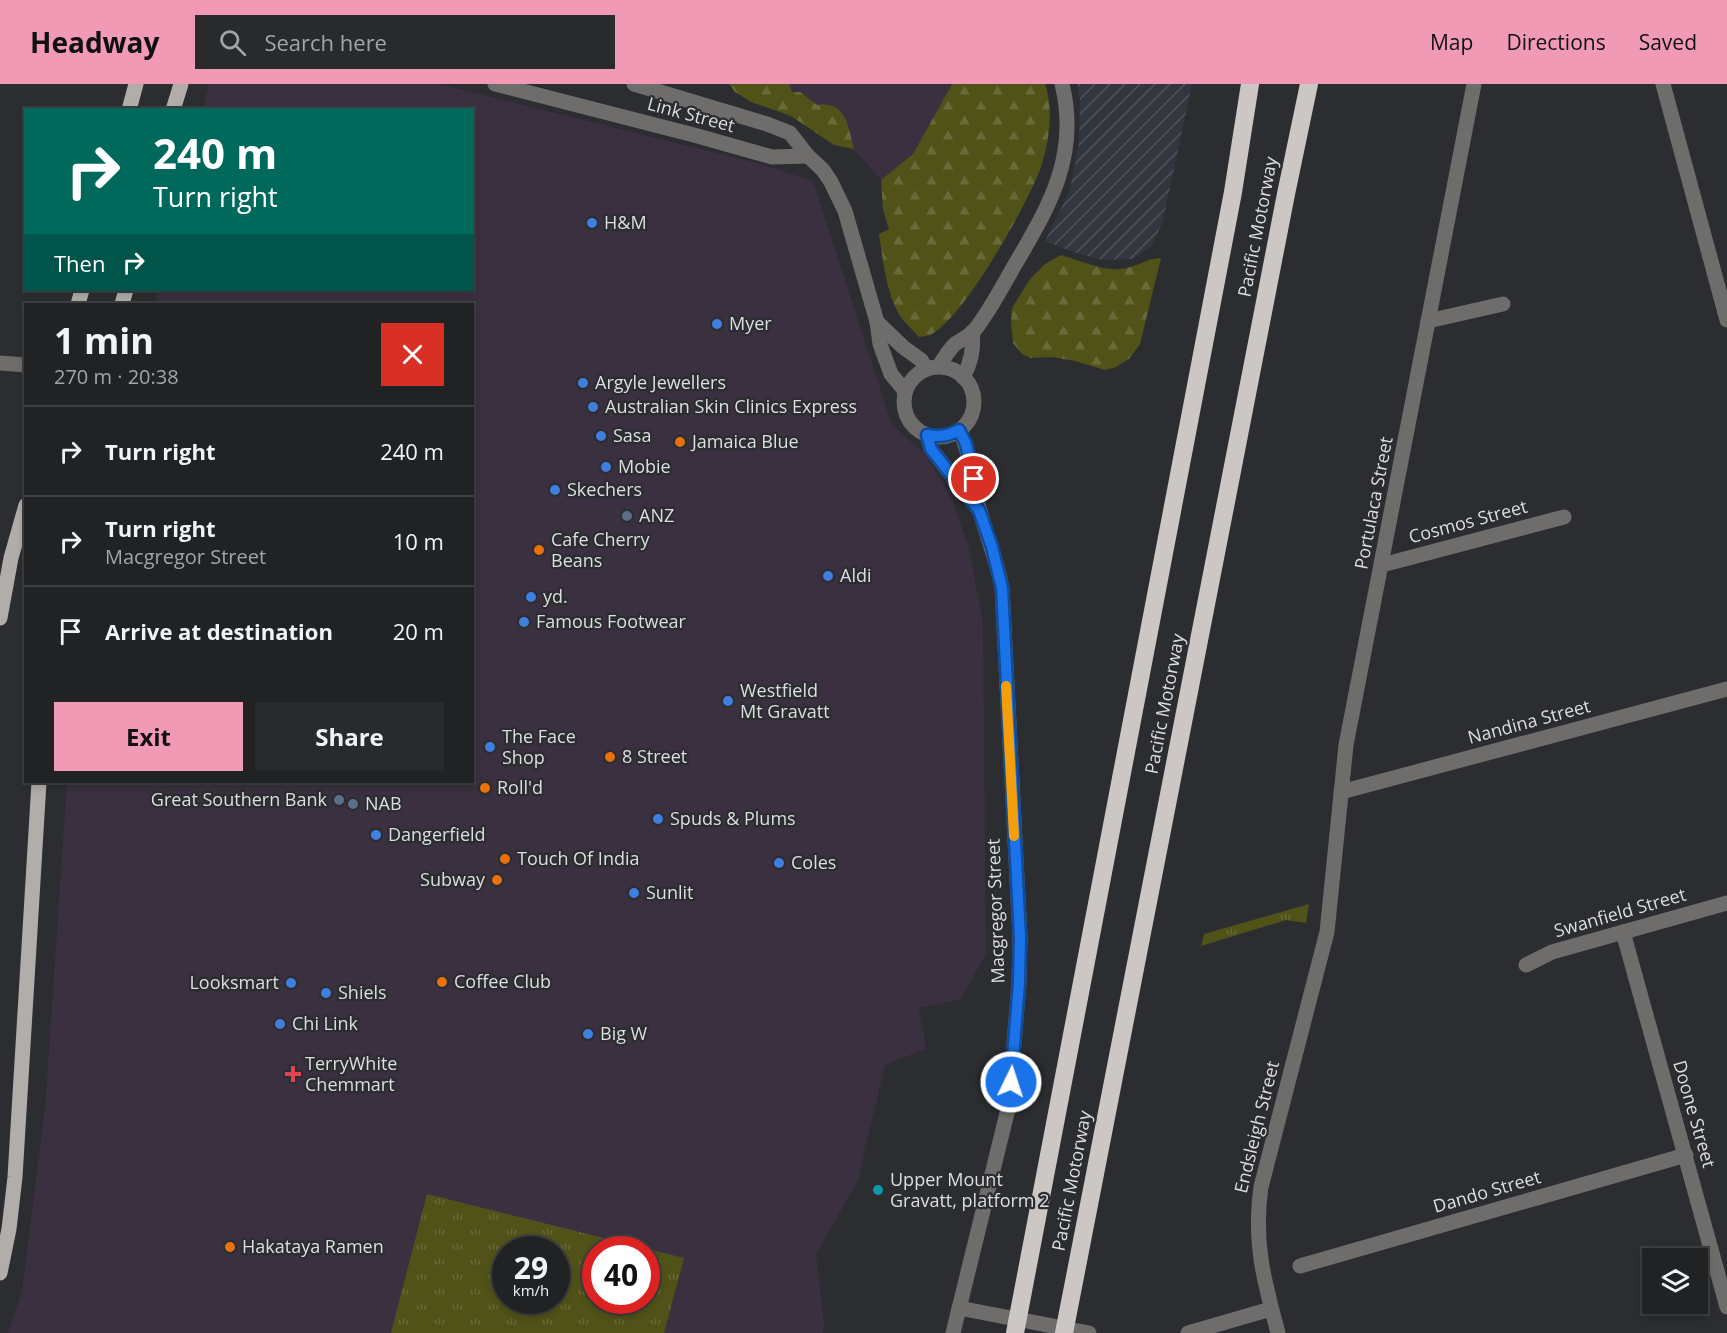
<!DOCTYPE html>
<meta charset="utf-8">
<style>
body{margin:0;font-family:"Open Sans",sans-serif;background:#282a2c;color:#f1f3f6;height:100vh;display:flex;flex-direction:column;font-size:22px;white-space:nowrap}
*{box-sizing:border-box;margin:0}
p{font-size:20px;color:#a2a4a6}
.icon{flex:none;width:33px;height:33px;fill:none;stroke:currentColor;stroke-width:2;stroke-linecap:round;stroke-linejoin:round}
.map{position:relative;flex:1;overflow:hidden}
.panel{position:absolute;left:24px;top:219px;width:450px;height:480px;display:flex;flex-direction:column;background:#202224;border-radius:0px;box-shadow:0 3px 9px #0003,0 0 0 2px #3d3f41}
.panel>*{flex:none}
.banner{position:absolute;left:24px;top:24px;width:450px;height:183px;border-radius:0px;box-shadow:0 3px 9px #0003,0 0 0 2px #3d3f41;background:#00695c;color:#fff;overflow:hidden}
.fabs{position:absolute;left:1642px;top:1164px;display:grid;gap:12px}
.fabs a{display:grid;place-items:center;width:66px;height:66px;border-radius:0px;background:#202224;box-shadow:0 3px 9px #0003,0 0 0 2px #3d3f41;font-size:30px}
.speed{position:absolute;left:492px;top:1152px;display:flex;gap:12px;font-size:30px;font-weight:700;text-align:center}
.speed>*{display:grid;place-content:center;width:78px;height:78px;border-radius:50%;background:#202224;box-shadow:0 3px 9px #0003,0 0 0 2px #3d3f41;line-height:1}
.speed small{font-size:15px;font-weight:400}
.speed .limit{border:9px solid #d22;background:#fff;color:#111}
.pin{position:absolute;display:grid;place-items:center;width:51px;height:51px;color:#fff;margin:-26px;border:3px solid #fff;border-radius:50%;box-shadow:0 2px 6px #0007}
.me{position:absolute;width:66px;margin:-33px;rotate:4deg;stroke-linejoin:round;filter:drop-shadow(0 0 4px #0008)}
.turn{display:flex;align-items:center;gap:21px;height:126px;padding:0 30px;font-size:27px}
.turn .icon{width:78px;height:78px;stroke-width:2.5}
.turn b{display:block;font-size:42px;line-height:51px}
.then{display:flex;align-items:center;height:57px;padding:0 30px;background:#0003;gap:12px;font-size:22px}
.round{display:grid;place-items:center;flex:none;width:63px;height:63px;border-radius:0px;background:#282a2c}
.overview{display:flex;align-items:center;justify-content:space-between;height:102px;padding:0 30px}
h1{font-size:36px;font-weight:700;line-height:45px}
.primary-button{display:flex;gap:12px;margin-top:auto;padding:12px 30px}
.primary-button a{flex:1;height:69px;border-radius:0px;background:#f09ab6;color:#111;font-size:24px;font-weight:700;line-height:69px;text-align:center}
.primary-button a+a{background:#282a2c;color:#f1f3f6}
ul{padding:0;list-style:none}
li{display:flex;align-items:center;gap:18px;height:90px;padding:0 30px;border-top:2px solid #3d3f41}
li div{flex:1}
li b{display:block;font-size:22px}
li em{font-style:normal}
header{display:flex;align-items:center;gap:36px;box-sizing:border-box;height:84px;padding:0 30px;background:#f09ab6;color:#111}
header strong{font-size:28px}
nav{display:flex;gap:33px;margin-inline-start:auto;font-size:21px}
.search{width:420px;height:54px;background:#282a2c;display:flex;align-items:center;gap:15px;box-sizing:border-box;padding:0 21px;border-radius:0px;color:#a2a4a6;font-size:22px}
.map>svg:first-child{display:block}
.commercial{fill:#3a303f;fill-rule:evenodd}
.industrial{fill:url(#industrial-furrows)}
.grass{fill:url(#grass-tufts);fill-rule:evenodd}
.forest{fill:url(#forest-firs)}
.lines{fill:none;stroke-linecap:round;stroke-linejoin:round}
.minor{stroke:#6f6d6c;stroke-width:15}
.major{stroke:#b1adab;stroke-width:15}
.highway{stroke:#ccc6c4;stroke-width:18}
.route-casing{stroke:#114b97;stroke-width:15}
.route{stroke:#1a73e8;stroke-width:10}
.slow{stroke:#f59e0b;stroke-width:10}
.shop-dot{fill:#3f7fe0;stroke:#2b2d30;stroke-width:2}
.food-dot{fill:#e8710a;stroke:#2b2d30;stroke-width:2}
.service-dot{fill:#5c6f8a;stroke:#2b2d30;stroke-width:2}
.health-dot{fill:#e0444e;stroke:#2b2d30;stroke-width:2}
.culture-dot{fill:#0f9aa8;stroke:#2b2d30;stroke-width:2}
.labels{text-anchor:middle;stroke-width:4.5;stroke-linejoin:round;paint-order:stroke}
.street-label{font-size:18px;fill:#dddee0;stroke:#2b2d30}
.poi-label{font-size:18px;fill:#dddee0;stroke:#2b2d30;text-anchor:start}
</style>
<header>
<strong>Headway</strong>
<div class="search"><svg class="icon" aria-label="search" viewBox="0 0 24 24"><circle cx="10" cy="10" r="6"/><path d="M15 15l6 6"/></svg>Search here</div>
<nav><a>Map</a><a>Directions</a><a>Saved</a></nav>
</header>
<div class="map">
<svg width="1727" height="1249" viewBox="0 0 1727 1249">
<defs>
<pattern id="industrial-furrows" width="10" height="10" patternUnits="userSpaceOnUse" patternTransform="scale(1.5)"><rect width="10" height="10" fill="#32363f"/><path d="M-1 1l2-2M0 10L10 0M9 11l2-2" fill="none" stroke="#4f535a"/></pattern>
<pattern id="grass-tufts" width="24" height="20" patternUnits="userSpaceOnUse" patternTransform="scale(1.5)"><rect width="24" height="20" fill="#505218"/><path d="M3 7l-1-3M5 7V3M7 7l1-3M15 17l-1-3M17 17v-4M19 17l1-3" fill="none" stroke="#696a39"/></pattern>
<pattern id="forest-firs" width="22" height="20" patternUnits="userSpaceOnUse" patternTransform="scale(1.5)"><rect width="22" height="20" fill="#505218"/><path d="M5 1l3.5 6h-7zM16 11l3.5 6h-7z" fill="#696a39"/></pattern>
</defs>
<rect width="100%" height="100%" fill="#2b2d30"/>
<g class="commercial">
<path d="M209 0H439L761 80 813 97 892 341 923 368 950 410 968 461 983 537 986 870 961 915 919 924 926 965 885 981 858 1096 816 1171 824 1238 823 1249H8L22 1207 45 1025 67 698H472V220H154L158 206H472V26L202 25ZM506 1166H556V1216H506ZM596 1166H646V1216H596Z"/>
<path d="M728 0H952L913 70 881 96 838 48 790 14Z"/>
</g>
<path class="industrial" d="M1077 0H1192L1163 137 1152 162 1132 175 1102 176 1073 168 1045 157 1070 106 1079 58 1080 16Z"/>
<g class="grass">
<path d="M1309 820 1306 839 1286 836 1201 862 1204 850Z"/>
<path d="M427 1110 684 1174 664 1249H391ZM506 1166H556V1216H506ZM596 1166H646V1216H596Z"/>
</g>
<g class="forest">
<path d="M729 0H789L792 8H800L817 21C847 17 848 43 854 65L834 61 791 32 751 18 735 8Z"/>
<path d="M952 0H1045C1054 26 1049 60 1040 86 1025 124 966 230 932 250 929 252 923 252 919 253 913 246 905 239 900 232 886 209 883 176 879 150L889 145 883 126 881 96 913 70Z"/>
<path d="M1061 171C1079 176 1102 187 1121 185 1135 184 1147 174 1161 174L1140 260 1129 275 1116 283 1105 286 1075 277 1052 273 1031 274 1022 270 1013 259 1011 239 1012 224 1030 195 1045 180Z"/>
</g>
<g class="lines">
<g class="minor">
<path d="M495 0 694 51 772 73 808 72"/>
<path d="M634 0 767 40 790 49 808 72 823 86 831 98 845 127 877 238 880 260 891 290 905 307"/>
<path d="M1663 0 1727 236"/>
<path d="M1428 237 1503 220"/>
<path d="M877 238 903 263 921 276 926 285"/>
<path d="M0 279 26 281"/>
<path d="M939 282C944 274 948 267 955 260 961 256 969 252 974 247 989 228 1001 205 1013 184 1048 124 1080 73 1062 0"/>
<circle cx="939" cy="318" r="35"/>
<path d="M963 293C971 279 974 264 972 248"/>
<path d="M927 351 931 365 979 426"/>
<path d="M1382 481 1564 433"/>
<path d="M1341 708 1727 605"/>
<path d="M1623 848 1727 1223"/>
<path d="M1526 881 1552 868 1727 819"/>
<path d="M1300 1182 1686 1071"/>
<path d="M959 1224 1089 1249"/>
<path d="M953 1249 1009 1021 1019 899 1020 853 1002 504C997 477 987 453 980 427 971 400 973 373 959 346"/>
<path d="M1188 1249 1271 1225"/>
<path d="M1278 1249C1264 1197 1253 1157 1261 1103L1327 848 1346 661 1474 0"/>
</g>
<g class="major">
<path d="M129 26 136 0"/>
<path d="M173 26 181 0"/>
<path d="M78 220 82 206"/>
<path d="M122 220 126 206"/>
<path d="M0 534 11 474 26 421"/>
<path d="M0 1189 9 1145 15 1093 39 698"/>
</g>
<g class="highway">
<path d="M1015 1249 1233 108 1250 0"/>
<path d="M1064 1249 1286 110 1309 0"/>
</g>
</g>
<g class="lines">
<defs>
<path id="route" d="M974 395 966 360 959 346C948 352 940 353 927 351L931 365 979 426 992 463 1002 504 1020 853 1019 899 1011 998"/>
</defs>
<use href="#route" class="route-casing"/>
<use href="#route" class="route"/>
<path class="slow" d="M1006 602 1014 752"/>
</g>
<g class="shop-dot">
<circle cx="592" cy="139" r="6"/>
<circle cx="717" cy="240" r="6"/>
<circle cx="583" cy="299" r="6"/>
<circle cx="593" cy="323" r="6"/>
<circle cx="601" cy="352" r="6"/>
<circle cx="606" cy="383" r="6"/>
<circle cx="555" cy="406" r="6"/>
<circle cx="828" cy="492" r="6"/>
<circle cx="531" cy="513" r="6"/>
<circle cx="524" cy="538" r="6"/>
<circle cx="728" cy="617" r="6"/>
<circle cx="490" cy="663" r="6"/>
<circle cx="658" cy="735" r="6"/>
<circle cx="376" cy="751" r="6"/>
<circle cx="779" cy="779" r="6"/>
<circle cx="634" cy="809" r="6"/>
<circle cx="291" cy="899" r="6"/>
<circle cx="326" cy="909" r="6"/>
<circle cx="280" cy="940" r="6"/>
<circle cx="588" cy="950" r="6"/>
</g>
<g class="food-dot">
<circle cx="680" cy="358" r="6"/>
<circle cx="539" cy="466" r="6"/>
<circle cx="610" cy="673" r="6"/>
<circle cx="485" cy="704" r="6"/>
<circle cx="505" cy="775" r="6"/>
<circle cx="497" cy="796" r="6"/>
<circle cx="442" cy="898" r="6"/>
<circle cx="230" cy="1163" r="6"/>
</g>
<g class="service-dot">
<circle cx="627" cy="432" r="6"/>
<circle cx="339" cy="716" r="6"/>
<circle cx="353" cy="720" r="6"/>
</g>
<path class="health-dot" d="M290 981h6v6h6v6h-6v6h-6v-6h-6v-6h6z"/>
<circle class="culture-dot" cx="878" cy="1106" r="6"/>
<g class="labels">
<g class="street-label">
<text transform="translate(691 31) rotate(15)" y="6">Link Street</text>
<text transform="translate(1258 143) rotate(-79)" y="6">Pacific Motorway</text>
<text transform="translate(1374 419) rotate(-79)" y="6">Portulaca Street</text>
<text transform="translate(1468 438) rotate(-15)" y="6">Cosmos Street</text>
<text transform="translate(1165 620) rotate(-79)" y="6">Pacific Motorway</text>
<text transform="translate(1529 638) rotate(-15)" y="6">Nandina Street</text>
<text transform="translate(996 827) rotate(-92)" y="6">Macgregor Street</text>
<text transform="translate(1620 829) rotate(-16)" y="6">Swanfield Street</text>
<text transform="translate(1694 1030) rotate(74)" y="6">Doone Street</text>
<text transform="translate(1257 1043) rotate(-76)" y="6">Endsleigh Street</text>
<text transform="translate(1072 1097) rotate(-79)" y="6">Pacific Motorway</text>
<text transform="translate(1487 1108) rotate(-16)" y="6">Dando Street</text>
</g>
<g class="poi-label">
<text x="604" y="145">H&amp;M</text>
<text x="729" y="246">Myer</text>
<text x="595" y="305">Argyle Jewellers</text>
<text x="605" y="329">Australian Skin Clinics Express</text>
<text x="613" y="358">Sasa</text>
<text x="692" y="364">Jamaica Blue</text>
<text x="618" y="389">Mobie</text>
<text x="567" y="412">Skechers</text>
<text x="639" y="438">ANZ</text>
<text x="551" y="462">Cafe Cherry<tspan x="551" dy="21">Beans</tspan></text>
<text x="840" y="498">Aldi</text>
<text x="543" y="519">yd.</text>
<text x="536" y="544">Famous Footwear</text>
<text x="740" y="613">Westfield<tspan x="740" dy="21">Mt Gravatt</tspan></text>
<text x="502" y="659">The Face<tspan x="502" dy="21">Shop</tspan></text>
<text x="622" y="679">8 Street</text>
<text x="497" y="710">Roll'd</text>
<text x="327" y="722" text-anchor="end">Great Southern Bank</text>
<text x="365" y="726">NAB</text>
<text x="670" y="741">Spuds &amp; Plums</text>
<text x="388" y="757">Dangerfield</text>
<text x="517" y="781">Touch Of India</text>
<text x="791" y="785">Coles</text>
<text x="485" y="802" text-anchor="end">Subway</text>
<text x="646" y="815">Sunlit</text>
<text x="454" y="904">Coffee Club</text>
<text x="279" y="905" text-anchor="end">Looksmart</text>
<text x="338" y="915">Shiels</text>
<text x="292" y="946">Chi Link</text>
<text x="600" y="956">Big W</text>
<text x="305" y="986">TerryWhite<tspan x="305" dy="21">Chemmart</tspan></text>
<text x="890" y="1102">Upper Mount<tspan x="890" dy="21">Gravatt, platform 2</tspan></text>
<text x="242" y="1169">Hakataya Ramen</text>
</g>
</g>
</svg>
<div class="fabs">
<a><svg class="icon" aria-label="layers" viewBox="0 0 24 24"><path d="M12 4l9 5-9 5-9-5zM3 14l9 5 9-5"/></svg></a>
</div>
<div class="speed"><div>29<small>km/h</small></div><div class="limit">40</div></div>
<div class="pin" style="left:974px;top:395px;background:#d93025"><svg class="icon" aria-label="arrive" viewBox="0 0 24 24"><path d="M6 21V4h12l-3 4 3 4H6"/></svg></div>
<svg class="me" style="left:1011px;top:998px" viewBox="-20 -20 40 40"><circle r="17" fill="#1a73e8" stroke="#fff" stroke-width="3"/><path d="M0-11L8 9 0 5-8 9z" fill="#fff"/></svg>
<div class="banner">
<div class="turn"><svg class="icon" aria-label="right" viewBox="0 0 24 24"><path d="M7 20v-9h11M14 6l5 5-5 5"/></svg><div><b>240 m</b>Turn right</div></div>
<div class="then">Then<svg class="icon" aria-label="right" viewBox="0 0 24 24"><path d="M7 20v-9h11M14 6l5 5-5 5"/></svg></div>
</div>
<section class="panel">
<div class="overview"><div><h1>1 min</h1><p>270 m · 20:38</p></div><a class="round" style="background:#d93025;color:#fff"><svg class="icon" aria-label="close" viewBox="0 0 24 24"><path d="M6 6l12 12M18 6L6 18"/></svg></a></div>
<ul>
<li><svg class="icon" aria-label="right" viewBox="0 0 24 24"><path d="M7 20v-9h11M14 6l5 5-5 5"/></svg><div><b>Turn right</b></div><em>240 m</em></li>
<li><svg class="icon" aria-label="right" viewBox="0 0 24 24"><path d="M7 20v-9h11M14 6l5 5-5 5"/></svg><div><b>Turn right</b><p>Macgregor Street</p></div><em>10 m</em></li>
<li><svg class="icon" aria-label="arrive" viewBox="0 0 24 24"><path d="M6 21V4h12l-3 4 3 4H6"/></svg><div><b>Arrive at destination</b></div><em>20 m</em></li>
</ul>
<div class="primary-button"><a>Exit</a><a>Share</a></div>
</section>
</div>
